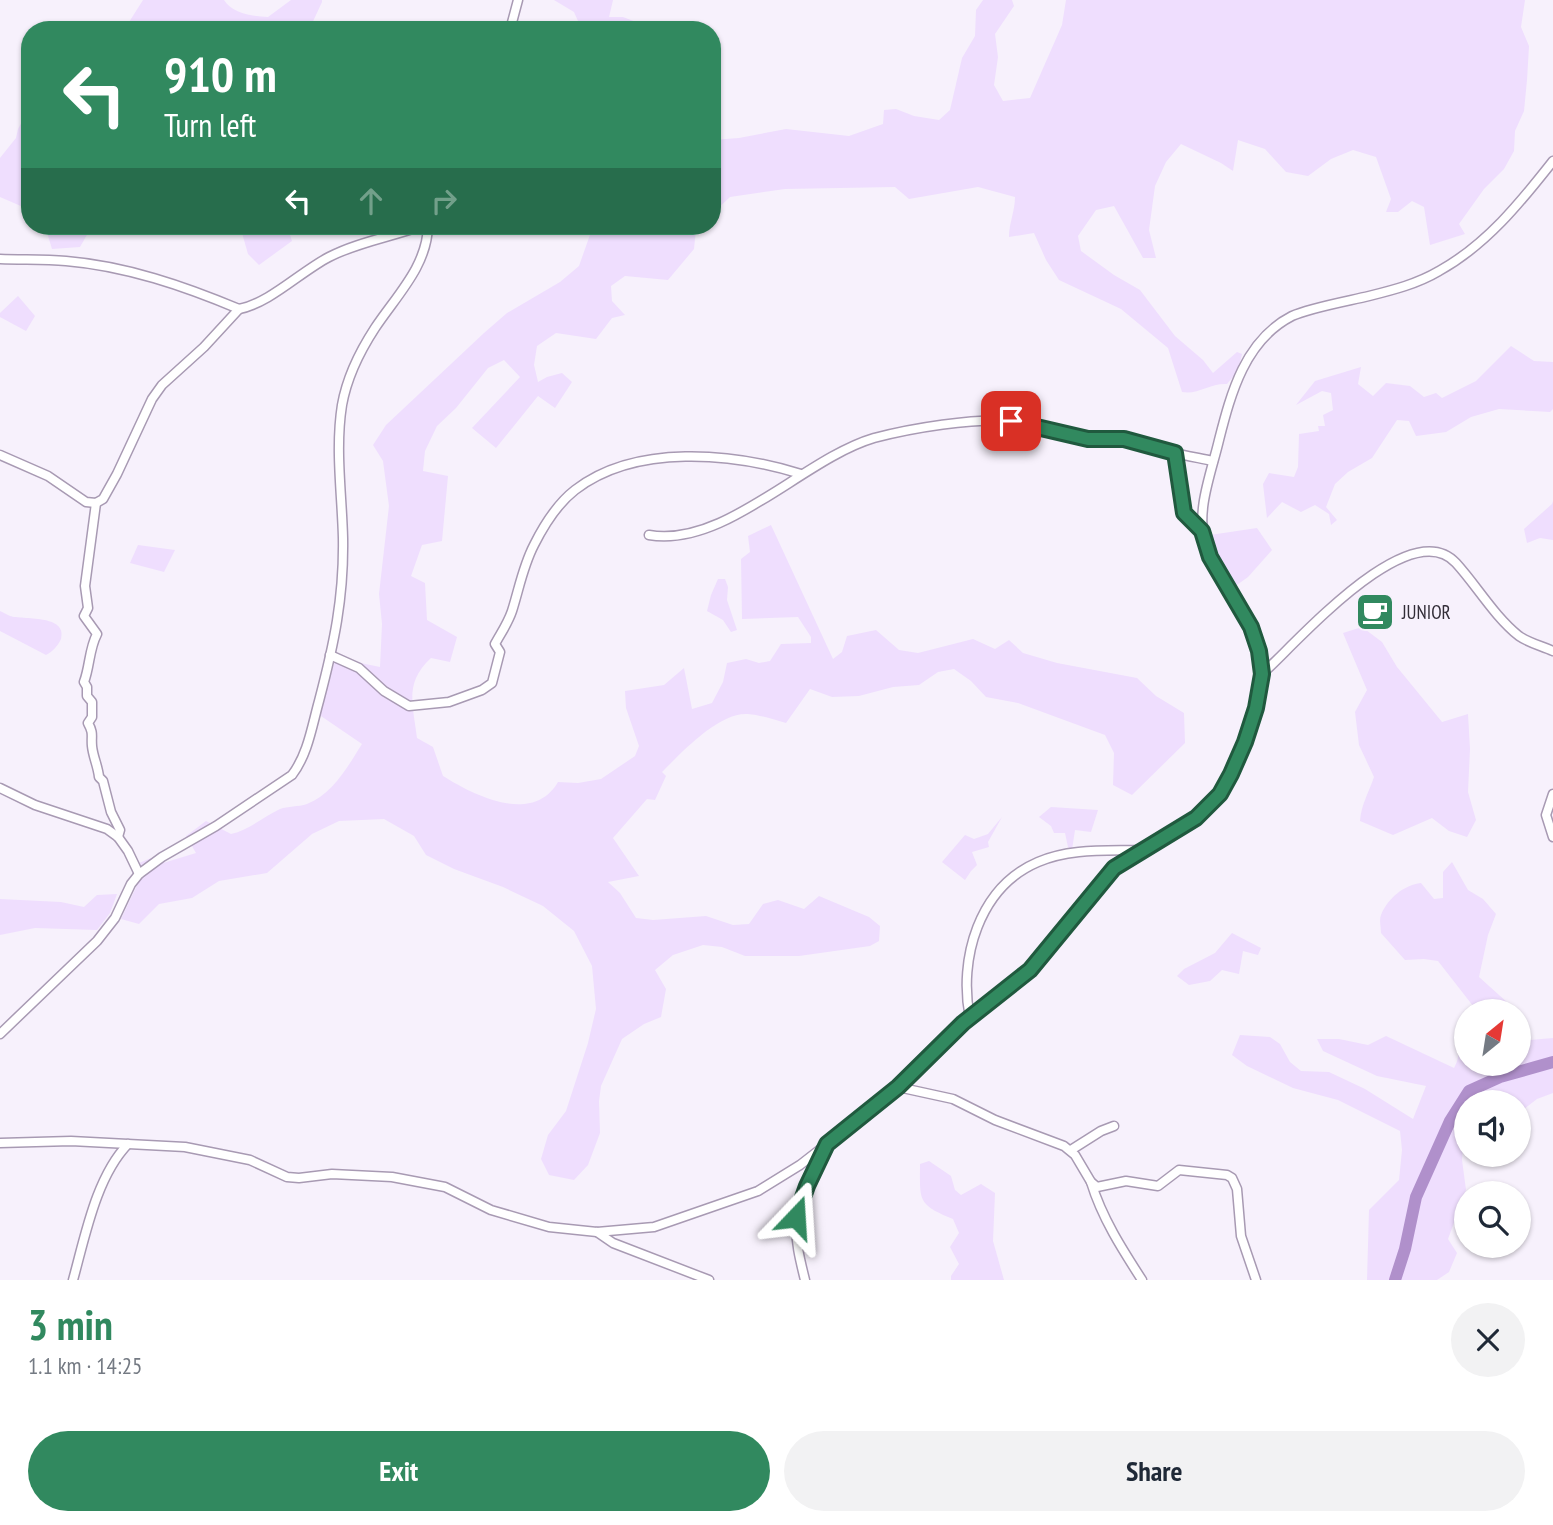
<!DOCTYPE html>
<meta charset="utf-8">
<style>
body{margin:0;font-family:"PT Sans Narrow",sans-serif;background:#f2f2f3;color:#1f2937;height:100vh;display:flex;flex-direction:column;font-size:26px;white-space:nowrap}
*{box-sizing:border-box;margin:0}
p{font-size:23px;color:#747a83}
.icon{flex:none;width:38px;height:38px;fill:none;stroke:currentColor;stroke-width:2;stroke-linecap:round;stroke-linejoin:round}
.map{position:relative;height:1280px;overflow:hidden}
.details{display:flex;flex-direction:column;background:#fff;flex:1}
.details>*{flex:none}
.top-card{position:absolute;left:21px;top:21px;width:700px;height:214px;border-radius:28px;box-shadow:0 2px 5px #0004;background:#31895f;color:#fff;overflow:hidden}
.needle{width:46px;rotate:30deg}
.controls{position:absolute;left:1454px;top:999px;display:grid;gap:14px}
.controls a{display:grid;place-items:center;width:77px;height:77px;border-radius:50%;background:#fff;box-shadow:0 2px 5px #0004;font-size:35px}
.pin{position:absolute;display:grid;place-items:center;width:60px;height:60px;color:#fff;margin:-30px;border-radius:14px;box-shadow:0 4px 10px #0006}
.me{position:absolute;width:77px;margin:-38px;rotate:20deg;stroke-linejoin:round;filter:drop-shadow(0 0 5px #0008)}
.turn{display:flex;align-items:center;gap:24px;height:147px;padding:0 28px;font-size:32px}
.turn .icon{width:91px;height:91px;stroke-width:2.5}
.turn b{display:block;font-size:49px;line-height:60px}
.lanes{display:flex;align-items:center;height:66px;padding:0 28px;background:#0003;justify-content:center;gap:35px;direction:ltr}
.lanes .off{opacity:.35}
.round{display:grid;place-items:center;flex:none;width:74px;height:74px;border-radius:37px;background:#f2f2f3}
.summary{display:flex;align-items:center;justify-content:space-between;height:119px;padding:0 28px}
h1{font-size:42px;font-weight:600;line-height:52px;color:#31895f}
.action{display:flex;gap:14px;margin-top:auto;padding:14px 28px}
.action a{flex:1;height:80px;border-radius:42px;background:#31895f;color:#fff;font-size:28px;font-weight:600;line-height:80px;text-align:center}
.action a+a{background:#f2f2f3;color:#1f2937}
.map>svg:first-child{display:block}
.green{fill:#efdefe}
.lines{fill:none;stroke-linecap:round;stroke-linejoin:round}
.river{stroke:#b090cb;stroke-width:12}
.street-casing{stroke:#a89ab3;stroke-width:11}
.street{stroke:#fff;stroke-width:8}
.route-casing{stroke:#20593e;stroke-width:18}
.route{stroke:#31895f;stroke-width:12}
.labels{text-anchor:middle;stroke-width:5;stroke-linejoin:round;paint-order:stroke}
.poi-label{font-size:19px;fill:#312c36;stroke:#f7f1fc;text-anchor:start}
</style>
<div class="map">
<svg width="1553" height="1280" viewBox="0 0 1553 1280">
<rect width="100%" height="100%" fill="#f7f1fc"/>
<g class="green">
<path d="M143 0H224C233 14 252 16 268 17L291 0H322V2L309 30H124Z"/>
<path d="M554 0H613L609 17H623L657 30H582L574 12Z"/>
<path d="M983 0H1012L1014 6 995 34 998 57 994 85 1003 101 1030 98 1062 25 1066 0H1525L1521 27 1529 46 1527 80 1524 111 1515 131 1514 151 1504 169 1484 189 1459 224 1465 234 1430 245 1424 207 1412 201 1398 212H1386L1391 199 1376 157 1353 150 1331 159 1308 176 1286 172 1265 149 1238 140 1233 171 1221 163 1181 144 1166 162 1155 186 1149 230 1156 258H1143L1114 206 1096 210 1078 236 1081 251 1114 275 1140 290 1175 336 1203 360 1213 373 1237 352 1242 354 1238 371 1227 384C1210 383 1198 395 1182 392L1168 348 1121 309 1059 280 1046 260 1034 233 1009 237C1009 223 1015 211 1015 197L978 187 909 199 895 187 785 189 730 197 712 214V140L739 138 786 129 849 136 883 124 884 110 896 109 914 116 939 120 950 110 962 58 975 36 976 10Z"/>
<path d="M30 107V210L0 197V158L16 138 18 129Z"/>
<path d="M45 226H92L80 247 52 249Z"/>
<path d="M240 226H287L292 241 259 265 248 254Z"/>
<path d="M600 226H700L696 229 694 249 668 280 625 276 611 286 612 301 625 315 612 318 596 339 556 333 537 346 534 365 538 382 547 377 562 373 572 382 555 408 538 396 496 448 472 428 520 377 504 360 488 368 456 408 437 426 425 451 423 471 448 476 442 541 422 545 411 576 425 583 427 620 457 637 450 662 431 658C404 683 413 704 417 738L433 747 443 776C475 796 533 825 558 782L578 783 601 779 635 756 639 746 626 708 625 691 664 685 684 668 692 709 712 703 723 682 727 663 746 659 759 663 770 661 781 644 811 643V637L798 617 742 619 741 559 750 552 748 536 771 525 833 659 842 652 847 636 876 630 899 650 918 653 973 639 995 649 1009 640 1023 653 1057 663 1137 678 1156 696 1184 713 1185 743 1132 795 1113 785 1114 753 1105 735 1018 703 986 697 971 681 954 669 938 672 919 685 893 687 859 696 832 697 810 689 786 723C774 720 761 715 748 714 719 712 682 752 662 772L666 776 655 800 647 799 613 838 639 876 608 882 620 893 636 918 653 920 706 916 733 925 749 924 763 904 778 900 804 909 819 896 869 917 880 926 879 941 870 946 799 956H745L722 947 703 945 673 955 655 970 666 989 661 1017 644 1024 622 1039 601 1086 599 1101 600 1133 588 1165 574 1180 549 1175 541 1159 548 1135 566 1111 588 1043 596 1009 592 966 574 931 543 906 503 887 454 869 426 855 414 836 384 819 339 821 312 834 267 873 219 881 192 898 159 904 139 924 121 919 139 881V863L151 858 163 863 196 853 186 836 206 821 231 834C249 830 263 817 280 809 288 806 298 807 307 804 333 794 348 766 362 744L318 714 336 658 380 667 382 624 379 594 389 506 383 461 373 445 386 425 484 333 507 313 560 282 579 266 591 232Z"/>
<path d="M18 296 35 316 26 331 0 317V313Z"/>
<path d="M1511 346 1534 361 1553 362V409L1550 412 1499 409 1471 417 1446 432 1416 436 1409 421 1397 420 1372 458 1348 472 1335 484 1326 507 1337 520 1331 525 1329 514 1315 505 1301 512 1282 502 1267 518 1263 484 1269 473 1294 477 1298 467 1299 434 1319 431 1318 426H1325L1323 415 1333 410 1331 393 1322 391 1296 405 1315 381 1361 367 1358 384 1373 396 1386 383 1410 386 1424 397 1436 393 1442 398 1476 381Z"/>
<path d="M1553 501V540L1540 538 1527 543 1524 529 1552 504Z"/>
<path d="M1257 528 1272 550 1248 577 1234 587 1210 549V535Z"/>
<path d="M138 545 175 550 164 572 130 563Z"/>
<path d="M718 579H725L728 587 727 600 737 630 731 632 723 620 707 611 711 595Z"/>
<path d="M0 611C2 612 8 615 10 616 22 620 68 614 61 639 58 646 52 652 46 655L0 631Z"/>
<path d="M1362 627 1382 642 1397 667 1442 722 1468 714 1470 749 1468 792 1476 820 1467 837 1449 831 1432 818 1393 835 1360 821C1361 805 1369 792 1374 777L1359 745 1355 712 1367 690 1343 633Z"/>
<path d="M1051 807 1098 810 1091 832 1075 830 1072 850 1068 847 1065 833H1054L1051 826 1039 817Z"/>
<path d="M1002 817 988 842 989 847 972 852 977 865 971 871 965 880 942 862 965 835 974 839 988 834Z"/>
<path d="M1452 862 1468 890 1483 899 1496 914 1488 935 1479 977 1509 1004 1510 1011H1477L1438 961 1424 959 1405 960 1381 933C1381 927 1379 920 1381 915 1388 898 1404 885 1421 883L1434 899 1443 898V872Z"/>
<path d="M117 894 110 913 97 930 35 928 0 935V899L61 902 84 907 97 895Z"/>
<path d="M1232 933 1261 948 1258 955 1243 951 1239 974 1222 970 1210 981 1189 985 1177 976 1184 969 1215 953Z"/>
<path d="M1466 1027V1064H1519V1041L1553 1038V1093L1537 1099 1519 1113V1102H1466L1462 1160 1466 1190 1448 1239 1457 1253 1449 1272 1437 1280H1367L1369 1210 1399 1180 1402 1150 1400 1131 1338 1100 1293 1088 1247 1066 1232 1055 1240 1035 1270 1037 1280 1044 1290 1062 1301 1071 1329 1072 1365 1089 1413 1119 1426 1086 1377 1076 1323 1051 1317 1039H1339L1368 1045 1386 1036 1454 1068C1462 1055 1457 1039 1466 1027Z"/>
<path d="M929 1161 951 1176 955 1190 961 1195 981 1184 995 1193 993 1241 1004 1280H951V1276L959 1264 950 1247 959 1233 953 1219C917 1204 920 1201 920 1164Z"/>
</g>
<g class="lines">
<path class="river" d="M1395 1280 1405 1249 1416 1197 1450 1121 1469 1091 1500 1077 1553 1062"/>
<defs>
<g id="street">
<path d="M510 30 518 0"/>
<path d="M0 259C22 260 44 259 66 261 126 266 184 286 239 309 270 303 300 272 329 257 358 242 391 237 421 226"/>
<path d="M1175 453C1178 482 1176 513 1202 531"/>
<path d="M0 455 48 476 86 502 96 503 103 499 117 474 152 399 162 385 204 347 239 309"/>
<path d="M96 503 85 586 88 608 84 616 97 634C89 649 90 666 84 682L87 687V696L92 702V717L88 723C94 734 91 735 92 746 93 757 98 766 99 777L103 781 111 812 120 830 118 837"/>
<path d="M649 535C725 548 803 459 874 438 912 428 973 418 1011 421 1034 423 1056 433 1078 437 1094 440 1110 436 1126 439 1141 442 1156 448 1172 452 1185 456 1200 458 1213 461"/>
<path d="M330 655 359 668 384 691 409 706 449 702 482 690 492 683 500 652 495 644C501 633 508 623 512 611 519 589 523 566 534 545 544 525 557 504 575 490 636 443 733 453 801 474"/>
<path d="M1262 674C1295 645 1409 512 1456 563 1477 586 1494 616 1519 636 1529 643 1542 646 1553 651"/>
<path d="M0 788 35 805 107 829 118 837 128 851 139 874"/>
<path d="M1553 794 1546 815 1553 837"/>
<path d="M970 1018C958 959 979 887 1038 862 1070 848 1107 851 1140 850"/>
<path d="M0 1034 97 941 115 918 131 884 139 874 162 857 216 826 292 775C308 754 312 726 319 701 334 644 344 598 343 538 342 495 335 449 342 405 347 377 360 351 375 328 397 295 427 266 428 226"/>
<path d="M898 1087 953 1099 995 1120 1064 1146 1075 1155 1091 1182 1097 1187 1126 1181 1158 1186 1179 1170 1227 1175 1232 1178 1237 1189 1241 1236 1256 1280"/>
<path d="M0 1143 71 1141 185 1147 250 1160 287 1177 299 1178 332 1174 392 1177 445 1187 491 1210 549 1227 597 1232 654 1227 758 1191 800 1165 863 1116 898 1087 963 1023 1030 970 1114 868 1186 826 1220 794 1231 774 1251 725 1262 674 1259 651 1251 627 1205 544C1196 509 1211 474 1219 440 1231 393 1245 340 1292 316 1309 308 1348 301 1369 296 1393 290 1417 284 1439 271 1486 245 1520 203 1553 161"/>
<path d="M1071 1150 1101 1131 1114 1126"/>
<path d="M1091 1182C1102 1218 1122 1249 1142 1280"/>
<path d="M597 1232 613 1243 709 1280"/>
<path d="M73 1280C85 1237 96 1177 128 1144"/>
<path d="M805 1280C800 1260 795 1240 796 1219 797 1198 816 1167 825 1147"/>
</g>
</defs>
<use href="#street" class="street-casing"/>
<use href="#street" class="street"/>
</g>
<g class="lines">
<defs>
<path id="route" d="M796 1217 807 1186 827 1144 898 1087 963 1023 1030 970 1114 868 1196 818 1220 794 1231 774 1245 742 1256 708 1262 674 1259 651 1251 627 1210 557 1202 531 1184 513 1175 453 1124 439H1088L1011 421"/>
</defs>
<use href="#route" class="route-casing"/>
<use href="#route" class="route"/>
</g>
<defs>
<symbol id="cafe-square" viewBox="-11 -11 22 22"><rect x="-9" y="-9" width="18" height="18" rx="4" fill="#31895f" stroke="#f7f1fc"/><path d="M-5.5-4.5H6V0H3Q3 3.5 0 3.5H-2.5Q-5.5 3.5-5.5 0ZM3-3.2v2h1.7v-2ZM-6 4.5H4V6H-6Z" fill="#fff"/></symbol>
</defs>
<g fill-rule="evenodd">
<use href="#cafe-square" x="1353" y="590" width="44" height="44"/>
</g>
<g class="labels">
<g class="poi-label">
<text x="1402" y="619">JUNIOR</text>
</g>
</g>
</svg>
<div class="controls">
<a><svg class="needle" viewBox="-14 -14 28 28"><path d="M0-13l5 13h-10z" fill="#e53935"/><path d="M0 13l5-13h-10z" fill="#747a83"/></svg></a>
<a><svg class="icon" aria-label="sound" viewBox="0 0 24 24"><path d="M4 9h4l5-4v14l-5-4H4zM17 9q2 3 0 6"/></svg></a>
<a><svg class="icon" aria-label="search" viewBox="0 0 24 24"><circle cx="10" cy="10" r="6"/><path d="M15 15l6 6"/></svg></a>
</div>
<div class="pin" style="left:1011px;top:421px;background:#d93025"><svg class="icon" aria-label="arrive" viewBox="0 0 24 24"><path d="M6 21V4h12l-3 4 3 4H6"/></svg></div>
<svg class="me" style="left:796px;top:1217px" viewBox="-20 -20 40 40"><path d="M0-17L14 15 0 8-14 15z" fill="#31895f" stroke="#fff" stroke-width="4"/></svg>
<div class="top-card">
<div class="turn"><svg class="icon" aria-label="left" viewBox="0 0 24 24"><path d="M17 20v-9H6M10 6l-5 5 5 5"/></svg><div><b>910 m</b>Turn left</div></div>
<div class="lanes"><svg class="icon" aria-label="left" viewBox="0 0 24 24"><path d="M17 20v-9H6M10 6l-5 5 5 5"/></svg><svg class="icon off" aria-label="ahead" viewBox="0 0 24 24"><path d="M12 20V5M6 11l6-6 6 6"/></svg><svg class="icon off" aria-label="right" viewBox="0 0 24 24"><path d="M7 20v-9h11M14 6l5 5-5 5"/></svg></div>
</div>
</div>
<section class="details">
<div class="summary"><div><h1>3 min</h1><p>1.1 km · 14:25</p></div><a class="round"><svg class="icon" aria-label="close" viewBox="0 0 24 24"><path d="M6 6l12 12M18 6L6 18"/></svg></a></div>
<div class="action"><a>Exit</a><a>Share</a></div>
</section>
